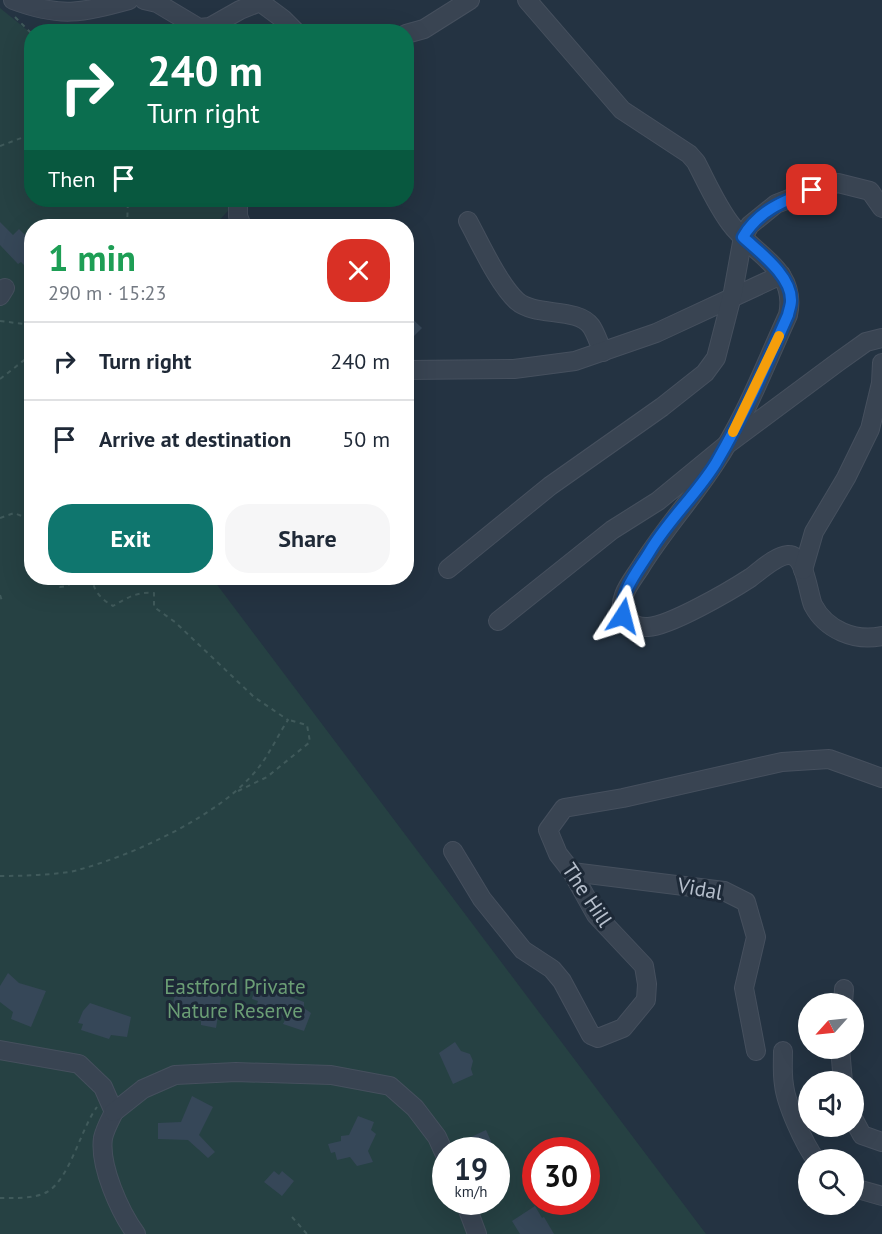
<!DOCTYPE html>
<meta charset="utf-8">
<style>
body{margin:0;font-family:"PT Sans",sans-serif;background:#f6f6f7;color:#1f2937;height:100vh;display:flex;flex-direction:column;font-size:22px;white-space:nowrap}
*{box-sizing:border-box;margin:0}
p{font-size:20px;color:#747a83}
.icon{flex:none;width:33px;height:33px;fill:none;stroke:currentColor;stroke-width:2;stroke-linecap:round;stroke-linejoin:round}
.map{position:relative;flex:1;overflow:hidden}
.panel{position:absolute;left:24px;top:219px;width:390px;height:366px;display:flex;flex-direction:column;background:#fff;border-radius:24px;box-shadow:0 6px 24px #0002}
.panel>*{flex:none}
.top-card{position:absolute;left:24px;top:24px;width:390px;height:183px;border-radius:24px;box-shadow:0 6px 24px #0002;background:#0b6e4f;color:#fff;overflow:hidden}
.needle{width:39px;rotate:243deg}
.tools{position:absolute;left:798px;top:993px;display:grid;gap:12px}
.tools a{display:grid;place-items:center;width:66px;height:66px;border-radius:50%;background:#fff;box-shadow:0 6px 24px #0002;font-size:30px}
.speed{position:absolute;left:432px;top:1137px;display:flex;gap:12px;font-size:30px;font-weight:700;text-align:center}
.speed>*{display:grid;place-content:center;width:78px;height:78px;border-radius:50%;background:#fff;box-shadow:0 6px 24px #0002;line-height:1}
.speed small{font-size:15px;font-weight:400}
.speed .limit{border:9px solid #d22;background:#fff;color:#111}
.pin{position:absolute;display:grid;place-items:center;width:51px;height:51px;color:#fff;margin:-26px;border-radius:12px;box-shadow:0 3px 9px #0006}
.me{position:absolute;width:66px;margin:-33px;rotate:9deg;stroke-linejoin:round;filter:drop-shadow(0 0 4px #0008)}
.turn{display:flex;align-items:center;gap:21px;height:126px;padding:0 24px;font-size:27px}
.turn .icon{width:78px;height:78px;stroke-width:2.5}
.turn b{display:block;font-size:42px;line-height:51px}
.then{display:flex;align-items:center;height:57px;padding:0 24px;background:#0003;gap:12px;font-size:22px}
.round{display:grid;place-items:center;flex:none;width:63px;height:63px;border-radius:24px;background:#f6f6f7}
.head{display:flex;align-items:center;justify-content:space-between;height:102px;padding:0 24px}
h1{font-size:36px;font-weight:700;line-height:45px;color:#1e9e55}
.cta{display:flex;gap:12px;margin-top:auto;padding:12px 24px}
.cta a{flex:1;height:69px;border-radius:24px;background:#0f766e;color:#fff;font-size:24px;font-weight:700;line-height:69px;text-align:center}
.cta a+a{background:#f6f6f7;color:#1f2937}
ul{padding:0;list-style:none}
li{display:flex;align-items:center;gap:18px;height:78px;padding:0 24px;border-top:2px solid #e0e1e3}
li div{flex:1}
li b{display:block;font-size:22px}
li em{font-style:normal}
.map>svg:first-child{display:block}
.green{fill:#264143;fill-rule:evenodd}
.building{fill:#364758}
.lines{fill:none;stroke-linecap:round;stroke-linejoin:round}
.minor-casing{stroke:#46505e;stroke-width:20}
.path{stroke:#405a5b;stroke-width:2;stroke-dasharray:4.5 4.5;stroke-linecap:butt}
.minor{stroke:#394452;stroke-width:18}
.route-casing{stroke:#114b97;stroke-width:15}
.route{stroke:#1a73e8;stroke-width:10}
.slow{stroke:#f59e0b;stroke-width:10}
.labels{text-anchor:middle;stroke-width:6;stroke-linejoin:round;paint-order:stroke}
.street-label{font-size:21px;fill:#b6bfcc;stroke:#1d2937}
.park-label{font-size:21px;fill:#6b9e75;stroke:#1d2937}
</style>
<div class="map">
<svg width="882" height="1234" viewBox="0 0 882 1234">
<rect width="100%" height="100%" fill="#243342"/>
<path class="green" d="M0 8 31 33 32 200H238L214 226H32V578H212L706 1234H0ZM446 1150H496V1202H446ZM536 1150H586V1202H536Z"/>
<g class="building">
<path d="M0 222 13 235 19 229 29 239 25 243 32 249V273L21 262 18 264 0 245Z"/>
<path d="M406 313 422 328 406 344Z"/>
<path d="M8 973 19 983 46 991 31 1027 11 1019 13 1012 0 1002V986Z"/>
<path d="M192 986 222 992 216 1028 201 1025V1021L171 1015 176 988 191 990Z"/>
<path d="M255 988 269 989 304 1002V1008L311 1013 304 1031 283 1024 286 1018 256 1007 258 1001 252 999Z"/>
<path d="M90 1003 131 1017 127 1037 111 1035 109 1039 81 1030 83 1024 78 1023 83 1011Z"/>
<path d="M455 1042 461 1051 470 1054 473 1061 471 1069 473 1075 453 1084 439 1053Z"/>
<path d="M192 1096 213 1107 199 1135 215 1152 208 1158 188 1140 158 1139V1123L181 1122Z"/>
<path d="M358 1116 374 1122 371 1130 376 1134 368 1151 373 1162 357 1166 350 1157 337 1160 335 1152 331 1153 328 1144 341 1141V1136L349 1135Z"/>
<path d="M486 1130 495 1150H476L469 1138Z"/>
<path d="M496 1156 510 1164 496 1186Z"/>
<path d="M274 1171 279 1175 282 1171 294 1181 282 1196 264 1182Z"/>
<path d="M535 1206 542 1218 544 1217 554 1234H520L512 1221Z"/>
</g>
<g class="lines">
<defs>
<g id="minor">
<path d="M13 0C61 18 81 13 129 0"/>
<path d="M144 0 157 3 199 28 210 27 240 10 260 2 283 19 296 32"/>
<path d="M527 0 622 110 689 154 696 162C707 183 716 204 730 223 753 255 798 268 788 315 765 365 745 419 714 465 691 500 662 532 640 568 635 576 627 586 624 595 617 613 629 628 648 627 670 626 730 591 750 578 760 571 775 556 788 555 805 554 808 593 813 605 826 630 855 642 882 636"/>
<path d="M406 34 424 29 470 0"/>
<path d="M238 200V216L242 226"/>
<path d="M468 221C480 243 499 285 517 301 535 317 577 307 591 326 596 333 599 344 603 352"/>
<path d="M0 296 5 288"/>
<path d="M406 370 514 369 575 361 656 333 781 275"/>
<path d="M448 569 550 486 662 407 705 373 716 358 733 292 743 237 750 225 776 204 812 190 838 183 870 191 882 208"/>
<path d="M803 570 814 532 846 478 870 429 881 383 882 363"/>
<path d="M498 621 612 530 658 501 725 446 838 362 866 342 882 338"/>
<path d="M453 851 482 899 523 950 552 969 562 981 591 1035 598 1038 623 1028 646 1000 647 984 644 966 596 915 572 872 558 854 548 830 564 808 623 798 782 762 829 759 882 778"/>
<path d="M572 872 724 891 746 902 756 937 744 988 756 1051"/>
<path d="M843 1004 844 989"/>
<path d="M840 1048 843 1082"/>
<path d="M0 1050 79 1064 103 1087 114 1112C110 1120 105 1129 103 1138 99 1166 120 1212 136 1234"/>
<path d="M783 1051C783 1062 782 1073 784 1085 786 1104 804 1144 816 1160"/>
<path d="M114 1112 143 1089 175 1075 236 1072 331 1075 390 1086 415 1108 437 1137 446 1157"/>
<path d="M854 1120 862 1135 882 1142"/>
<path d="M854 1188 882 1196"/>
<path d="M465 1202 477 1234"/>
</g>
</defs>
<use href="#minor" class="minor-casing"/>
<g class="path">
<path d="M15 17 32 34"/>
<path d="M0 146 32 134"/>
<path d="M127 226 128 200"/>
<path d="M0 321 32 325"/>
<path d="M0 379 32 354"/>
<path d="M0 518 14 513 32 520"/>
<path d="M57 578 60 587 67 586 78 578"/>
<path d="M0 595 2 601 0 602"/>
<path d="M238 791 267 777 310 742 307 725 289 720"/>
<path d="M0 876C19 876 61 875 78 870 136 854 222 815 259 767 270 753 278 735 288 720L254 697 175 622 154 607V593C138 591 127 598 113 606 102 600 92 590 93 578"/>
<path d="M0 1198C14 1198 34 1199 47 1192 70 1179 81 1128 97 1107"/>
<path d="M292 1217 307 1234"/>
</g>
<use href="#minor" class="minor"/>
</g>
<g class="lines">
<defs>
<path id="route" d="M623 616C619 592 638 571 650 551 669 519 697 494 716 463 744 415 766 365 788 315 789 310 791 305 791 301 792 276 759 252 743 237 759 210 784 201 812 190"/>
</defs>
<use href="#route" class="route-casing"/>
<use href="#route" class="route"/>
<path class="slow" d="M733 432 779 336"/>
</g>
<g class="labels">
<g class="street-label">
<text transform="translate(700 889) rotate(10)" y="7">Vidal</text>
<text transform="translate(587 895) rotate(56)" y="7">The Hill</text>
</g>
<g class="park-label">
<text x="235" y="994">Eastford Private<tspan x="235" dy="24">Nature Reserve</tspan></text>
</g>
</g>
</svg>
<div class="tools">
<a><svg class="needle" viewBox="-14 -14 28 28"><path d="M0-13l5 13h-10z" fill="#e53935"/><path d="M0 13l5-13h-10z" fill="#747a83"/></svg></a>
<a><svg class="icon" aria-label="sound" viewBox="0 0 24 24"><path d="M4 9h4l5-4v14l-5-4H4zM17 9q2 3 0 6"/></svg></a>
<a><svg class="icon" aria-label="search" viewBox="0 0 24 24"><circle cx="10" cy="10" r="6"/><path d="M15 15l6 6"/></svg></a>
</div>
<div class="speed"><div>19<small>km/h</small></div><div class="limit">30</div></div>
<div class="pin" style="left:812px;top:190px;background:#d93025"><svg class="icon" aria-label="arrive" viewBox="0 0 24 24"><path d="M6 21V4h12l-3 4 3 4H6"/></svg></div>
<svg class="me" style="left:623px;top:616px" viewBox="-20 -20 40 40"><path d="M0-17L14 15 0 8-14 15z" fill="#1a73e8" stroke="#fff" stroke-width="4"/></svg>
<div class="top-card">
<div class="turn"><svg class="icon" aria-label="right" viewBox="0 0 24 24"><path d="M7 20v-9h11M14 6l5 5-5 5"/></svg><div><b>240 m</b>Turn right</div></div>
<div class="then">Then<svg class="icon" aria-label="arrive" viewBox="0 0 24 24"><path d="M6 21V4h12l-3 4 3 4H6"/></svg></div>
</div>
<section class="panel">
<div class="head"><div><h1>1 min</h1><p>290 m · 15:23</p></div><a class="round" style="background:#d93025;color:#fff"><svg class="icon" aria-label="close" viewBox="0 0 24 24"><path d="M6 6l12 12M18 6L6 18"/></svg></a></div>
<ul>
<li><svg class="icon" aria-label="right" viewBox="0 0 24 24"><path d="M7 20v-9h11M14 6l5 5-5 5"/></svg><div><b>Turn right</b></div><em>240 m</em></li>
<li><svg class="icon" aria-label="arrive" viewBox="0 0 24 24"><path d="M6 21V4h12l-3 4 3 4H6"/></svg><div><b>Arrive at destination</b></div><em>50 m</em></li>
</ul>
<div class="cta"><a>Exit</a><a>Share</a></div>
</section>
</div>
